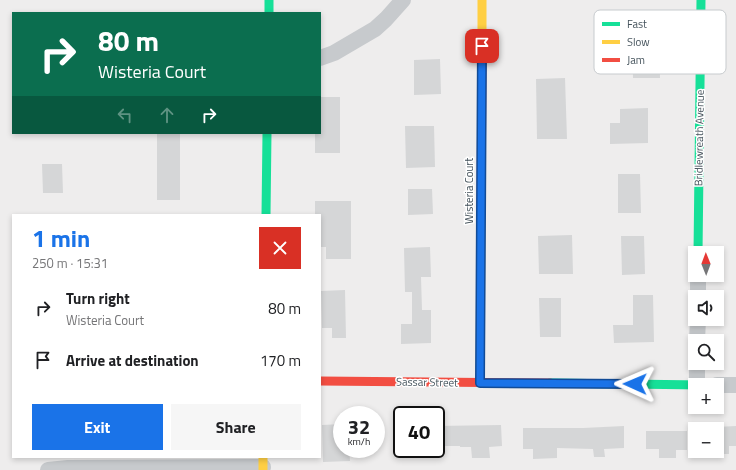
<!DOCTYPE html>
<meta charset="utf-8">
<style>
body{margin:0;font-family:"Titillium Web",sans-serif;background:#f6f6f6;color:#202124;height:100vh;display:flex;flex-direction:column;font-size:15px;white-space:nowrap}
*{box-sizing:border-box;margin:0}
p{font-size:13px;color:#757577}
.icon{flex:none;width:22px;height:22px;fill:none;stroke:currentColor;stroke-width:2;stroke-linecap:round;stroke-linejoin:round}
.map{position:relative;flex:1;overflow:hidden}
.drawer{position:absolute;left:12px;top:214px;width:309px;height:244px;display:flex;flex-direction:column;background:#fff;border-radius:0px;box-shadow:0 2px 6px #0003}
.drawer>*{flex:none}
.hud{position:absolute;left:12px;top:12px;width:309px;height:122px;border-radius:0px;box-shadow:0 2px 6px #0003;background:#0b6e4f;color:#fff;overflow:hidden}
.needle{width:26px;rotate:359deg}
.fabs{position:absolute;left:688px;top:246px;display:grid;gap:8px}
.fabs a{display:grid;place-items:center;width:36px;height:36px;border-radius:0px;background:#fff;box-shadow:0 2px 6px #0003;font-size:20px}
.speed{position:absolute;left:333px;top:406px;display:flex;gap:8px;font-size:20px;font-weight:700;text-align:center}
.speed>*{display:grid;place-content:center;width:52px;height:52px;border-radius:50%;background:#fff;box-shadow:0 2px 6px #0003;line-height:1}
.speed small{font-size:10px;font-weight:400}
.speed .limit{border:2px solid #111;border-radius:6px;background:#fff;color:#111}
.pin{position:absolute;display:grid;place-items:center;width:34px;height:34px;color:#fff;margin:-17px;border-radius:8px;box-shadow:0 2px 6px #0006}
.me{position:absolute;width:44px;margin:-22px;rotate:271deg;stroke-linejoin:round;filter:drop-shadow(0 0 3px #0008)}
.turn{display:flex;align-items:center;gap:14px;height:84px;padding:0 20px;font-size:18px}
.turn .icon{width:52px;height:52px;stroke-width:2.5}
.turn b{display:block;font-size:28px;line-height:34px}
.lanes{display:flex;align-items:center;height:38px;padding:0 20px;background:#0003;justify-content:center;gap:20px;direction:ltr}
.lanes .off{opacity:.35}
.round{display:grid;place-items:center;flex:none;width:42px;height:42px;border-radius:0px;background:#f6f6f6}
.summary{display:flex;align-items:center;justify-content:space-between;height:68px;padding:0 20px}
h1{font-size:24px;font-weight:700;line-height:30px;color:#1a73e8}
.action{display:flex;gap:8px;margin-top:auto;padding:8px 20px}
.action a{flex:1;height:46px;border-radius:0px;background:#1a73e8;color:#fff;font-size:16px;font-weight:700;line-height:46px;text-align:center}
.action a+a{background:#f6f6f6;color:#202124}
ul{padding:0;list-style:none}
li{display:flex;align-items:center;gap:12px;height:52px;padding:0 20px}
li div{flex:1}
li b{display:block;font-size:15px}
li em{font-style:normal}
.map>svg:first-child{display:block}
.building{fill:#d5d6d7}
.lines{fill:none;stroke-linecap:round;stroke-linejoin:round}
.street{stroke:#c7cacd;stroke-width:16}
.fast{stroke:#16e098;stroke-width:9}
.slow{stroke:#ffcf43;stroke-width:9}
.jam{stroke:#f24e42;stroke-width:9}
.route-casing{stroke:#114b97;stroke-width:10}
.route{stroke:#1a73e8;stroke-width:7}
.labels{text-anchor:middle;stroke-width:3;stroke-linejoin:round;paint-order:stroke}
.street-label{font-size:11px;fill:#44525b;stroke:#fff}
.key{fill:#fff;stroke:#c7cbce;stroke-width:1}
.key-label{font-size:11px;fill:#44525b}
</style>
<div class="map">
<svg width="736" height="470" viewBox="0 0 736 470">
<rect width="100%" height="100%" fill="#eeeded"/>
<g class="building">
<path d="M632 29H659L660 78H633Z"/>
<path d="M440 59 441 94 414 95V60Z"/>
<path d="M565 78 567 139H537L536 79Z"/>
<path d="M320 97H340V153H315V133H320Z"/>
<path d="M648 108V143L610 144V123H620V109Z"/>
<path d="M405 126H434L435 167 406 168Z"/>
<rect x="157" y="133" width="23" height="67"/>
<path d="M42 164H62L63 193H43Z"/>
<path d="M618 174H640L641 213H618Z"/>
<path d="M408 189H432L433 214 408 215Z"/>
<path d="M315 201H351V259H326V247H320V215H315Z"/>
<path d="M572 235 573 274H539L538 236Z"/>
<path d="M621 236H644L645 274 622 275Z"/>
<path d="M430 247 431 277H421L422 310H431V343L401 344V324H412V292H405L404 248Z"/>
<path d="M345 290 346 338H332V328H322L321 291Z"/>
<path d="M633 295H653L654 342 614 343 613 325H633Z"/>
<path d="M539 298H561V337H540Z"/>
<path d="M342 424V449H349L350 461 323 462 322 425Z"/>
<path d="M501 425 502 446 489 447 490 458H472L471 447H460V446H436V426Z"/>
<path d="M624 426V448L604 449 605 457H594L593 449 557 448V458L533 459V449H523V428H583Z"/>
<path d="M736 426V446H729V454H717V427Z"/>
<path d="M646 431H687V450H676V458H659V449H646Z"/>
</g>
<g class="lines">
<g class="street">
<path d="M320 58 334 53 375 29 386 19 403 0"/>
<path d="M698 297V275"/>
<path d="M697 341 698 319"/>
<path d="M697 385V363"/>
<path d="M717 385H736"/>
<path d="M48 470 68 468 263 467"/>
</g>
<g class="fast">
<path d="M269 0V13"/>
<path d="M266 215 267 133"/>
<path d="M698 253 701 0"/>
<path d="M550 383 703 385"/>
</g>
<g class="slow">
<path d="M482 59V0"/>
<path d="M480 383 481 214"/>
<path d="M263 457V470"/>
</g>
<g class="jam">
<path d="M481 214 482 59"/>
<path d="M320 381 550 383"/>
</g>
</g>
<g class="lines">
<defs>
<path id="route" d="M482 46 480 383 635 384"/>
</defs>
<use href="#route" class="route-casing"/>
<use href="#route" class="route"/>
</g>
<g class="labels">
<g class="street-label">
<text transform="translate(699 138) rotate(-89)" y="4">Bridlewreath Avenue</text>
<text transform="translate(469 191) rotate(-90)" y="4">Wisteria Court</text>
<text transform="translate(427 382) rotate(1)" y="4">Sassar Street</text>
</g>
</g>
<rect x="594" y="10" width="132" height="64" rx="6" class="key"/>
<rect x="602" y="22" width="18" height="4" fill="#16e098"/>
<rect x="602" y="40" width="18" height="4" fill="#ffcf43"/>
<rect x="602" y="58" width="18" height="4" fill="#f24e42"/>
<g class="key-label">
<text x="627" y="28">Fast</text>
<text x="627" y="46">Slow</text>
<text x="627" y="64">Jam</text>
</g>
</svg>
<div class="fabs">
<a><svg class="needle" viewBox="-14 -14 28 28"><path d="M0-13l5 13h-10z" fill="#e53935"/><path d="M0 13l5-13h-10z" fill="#757577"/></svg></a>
<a><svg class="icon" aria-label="sound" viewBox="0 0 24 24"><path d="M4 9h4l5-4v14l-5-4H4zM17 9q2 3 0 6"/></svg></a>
<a><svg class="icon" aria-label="search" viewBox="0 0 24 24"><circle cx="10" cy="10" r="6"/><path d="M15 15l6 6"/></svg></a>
<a>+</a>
<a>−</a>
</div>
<div class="speed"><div>32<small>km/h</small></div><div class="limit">40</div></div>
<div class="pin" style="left:482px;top:46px;background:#d93025"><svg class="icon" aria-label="arrive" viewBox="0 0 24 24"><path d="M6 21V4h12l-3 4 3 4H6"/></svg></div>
<svg class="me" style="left:635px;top:384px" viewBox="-20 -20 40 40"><path d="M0-17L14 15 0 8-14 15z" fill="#1a73e8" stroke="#fff" stroke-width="4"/></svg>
<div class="hud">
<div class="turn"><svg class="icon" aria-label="right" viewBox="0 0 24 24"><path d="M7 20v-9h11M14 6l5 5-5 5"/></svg><div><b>80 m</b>Wisteria Court</div></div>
<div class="lanes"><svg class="icon off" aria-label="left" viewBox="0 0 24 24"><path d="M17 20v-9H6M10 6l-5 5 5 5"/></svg><svg class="icon off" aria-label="ahead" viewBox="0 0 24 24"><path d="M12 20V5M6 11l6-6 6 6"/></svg><svg class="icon" aria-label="right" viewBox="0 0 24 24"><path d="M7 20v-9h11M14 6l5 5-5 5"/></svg></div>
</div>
<section class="drawer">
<div class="summary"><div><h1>1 min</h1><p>250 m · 15:31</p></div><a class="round" style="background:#d93025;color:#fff"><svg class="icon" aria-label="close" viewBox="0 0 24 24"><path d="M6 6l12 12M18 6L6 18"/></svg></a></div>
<ul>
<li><svg class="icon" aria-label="right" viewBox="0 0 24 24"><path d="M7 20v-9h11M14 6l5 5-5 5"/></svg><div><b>Turn right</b><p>Wisteria Court</p></div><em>80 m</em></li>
<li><svg class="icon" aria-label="arrive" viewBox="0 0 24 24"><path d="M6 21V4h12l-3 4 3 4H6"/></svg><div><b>Arrive at destination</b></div><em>170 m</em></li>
</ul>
<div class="action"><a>Exit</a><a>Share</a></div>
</section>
</div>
